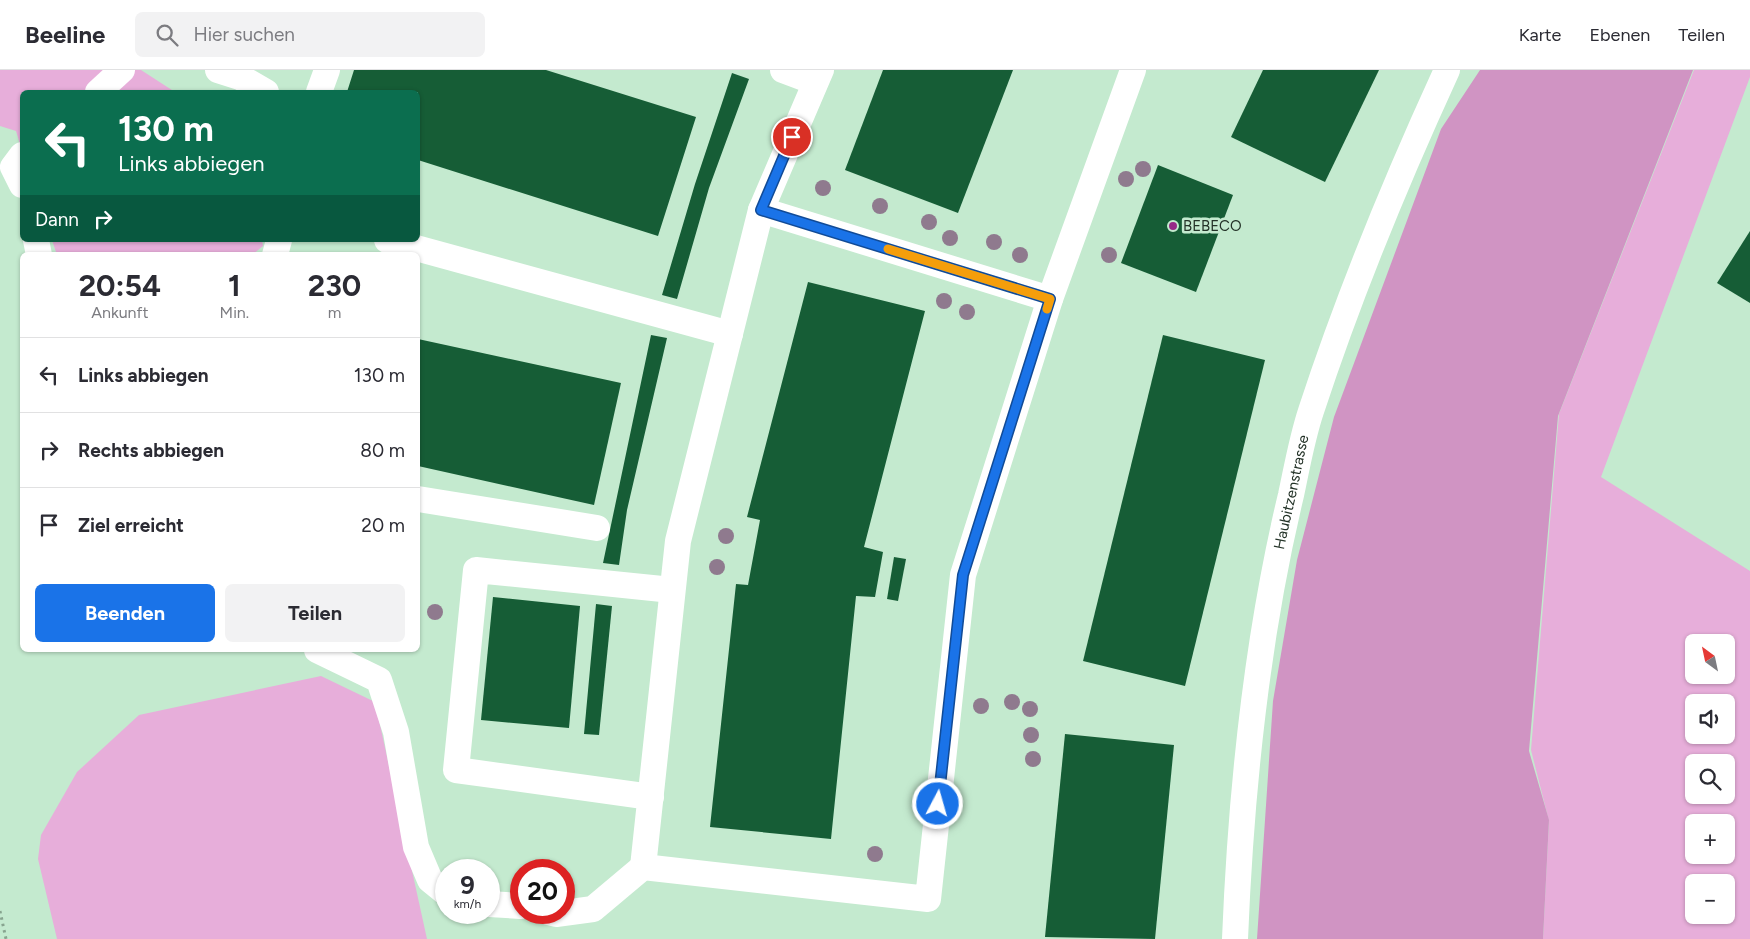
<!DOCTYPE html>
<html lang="de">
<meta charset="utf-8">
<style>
body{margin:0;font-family:Figtree,sans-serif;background:#f2f2f3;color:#2b2b33;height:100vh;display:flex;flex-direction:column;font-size:19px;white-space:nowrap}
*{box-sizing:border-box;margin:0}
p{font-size:16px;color:#7c7c81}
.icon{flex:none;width:28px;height:28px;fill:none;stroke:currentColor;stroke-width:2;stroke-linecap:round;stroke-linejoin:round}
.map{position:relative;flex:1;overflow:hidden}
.panel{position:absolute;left:20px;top:182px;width:400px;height:400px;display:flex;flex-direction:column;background:#fff;border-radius:8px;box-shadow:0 1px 4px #0004}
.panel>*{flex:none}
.banner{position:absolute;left:20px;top:20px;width:400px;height:152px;border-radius:8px;box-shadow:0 1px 4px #0004;background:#0b6e4f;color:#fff;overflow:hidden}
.needle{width:32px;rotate:327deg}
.buttons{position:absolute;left:1685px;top:564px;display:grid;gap:10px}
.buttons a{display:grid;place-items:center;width:50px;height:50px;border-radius:8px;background:#fff;box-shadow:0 1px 4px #0004;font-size:25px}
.speed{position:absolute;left:435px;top:789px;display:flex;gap:10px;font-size:25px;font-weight:700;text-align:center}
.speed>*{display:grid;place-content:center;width:65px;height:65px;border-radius:50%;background:#fff;box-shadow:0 1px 4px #0004;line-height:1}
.speed small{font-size:12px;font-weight:400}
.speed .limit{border:8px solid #d22;background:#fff;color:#111}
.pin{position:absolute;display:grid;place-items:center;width:42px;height:42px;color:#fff;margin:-21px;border:2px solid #fff;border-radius:50%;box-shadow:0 1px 5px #0007}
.me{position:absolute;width:55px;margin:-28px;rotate:6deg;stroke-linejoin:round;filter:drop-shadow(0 0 4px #0008)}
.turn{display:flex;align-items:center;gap:18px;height:105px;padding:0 15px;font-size:22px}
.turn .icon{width:65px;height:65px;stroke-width:2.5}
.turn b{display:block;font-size:35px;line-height:42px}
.then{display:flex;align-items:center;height:48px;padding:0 15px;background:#0003;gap:10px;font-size:19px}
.eta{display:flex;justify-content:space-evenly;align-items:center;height:85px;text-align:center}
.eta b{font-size:30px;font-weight:700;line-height:35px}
.action{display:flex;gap:10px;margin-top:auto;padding:10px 15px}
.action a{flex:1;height:58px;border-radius:8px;background:#1a73e8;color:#fff;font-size:20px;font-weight:700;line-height:58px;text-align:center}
.action a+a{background:#f2f2f3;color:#2b2b33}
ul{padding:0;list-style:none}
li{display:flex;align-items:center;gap:15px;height:75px;padding:0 15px;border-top:1px solid #e1e1e2}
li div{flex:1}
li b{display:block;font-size:19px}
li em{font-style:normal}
header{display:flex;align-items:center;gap:30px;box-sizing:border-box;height:70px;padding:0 25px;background:#fff;border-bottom:1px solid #e1e1e2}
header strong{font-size:24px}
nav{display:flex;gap:28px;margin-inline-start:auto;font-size:18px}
.search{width:350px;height:45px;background:#f2f2f3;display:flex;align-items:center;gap:12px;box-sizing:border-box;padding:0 18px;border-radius:8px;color:#7c7c81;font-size:19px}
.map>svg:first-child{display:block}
.green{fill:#e7aeda;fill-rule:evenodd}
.forest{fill:#d094c3}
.building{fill:#165d36}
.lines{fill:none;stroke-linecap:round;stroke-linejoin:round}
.path{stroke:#87a48f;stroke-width:3;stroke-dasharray:2.5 4;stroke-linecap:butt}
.minor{stroke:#fff;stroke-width:26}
.tree{fill:#8f7a8e}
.route-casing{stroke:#114b97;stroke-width:12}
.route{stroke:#1a73e8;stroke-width:9}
.slow{stroke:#f59e0b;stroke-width:9}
.poi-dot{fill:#972887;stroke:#c4eacf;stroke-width:2}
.labels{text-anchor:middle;stroke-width:5;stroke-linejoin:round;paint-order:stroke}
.poi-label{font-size:15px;fill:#243328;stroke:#c4eacf;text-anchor:start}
.street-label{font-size:15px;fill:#243328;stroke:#c4eacf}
</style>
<header>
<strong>Beeline</strong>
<div class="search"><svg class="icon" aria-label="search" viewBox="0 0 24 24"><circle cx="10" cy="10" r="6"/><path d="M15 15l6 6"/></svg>Hier suchen</div>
<nav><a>Karte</a><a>Ebenen</a><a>Teilen</a></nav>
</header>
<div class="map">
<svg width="1750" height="869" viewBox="0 0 1750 869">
<rect width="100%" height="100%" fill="#c4eacf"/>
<g class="green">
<path d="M0 0H141L175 22H22V81L16 61 0 56Z"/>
<path d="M1694 0H1750V7L1601 407 1750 501V869H1543L1549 751 1531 680 1559 344ZM1694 572H1726V605H1694ZM1694 632H1726V665H1694ZM1694 692H1726V725H1694ZM1694 752H1726V785H1694ZM1694 812H1726V845H1694Z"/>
<path d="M52 170H262L263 176 252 185H57Z"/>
<path d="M321 606 375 632 427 869H57L38 789 41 765 77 702 139 645Z"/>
</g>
<path class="forest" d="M1480 0H1693L1558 346 1529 681 1549 750 1543 869H1257L1273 631 1297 490 1334 347 1441 59Z"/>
<g class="building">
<path d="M354 0H546L696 47 658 166 418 90V22H347Z"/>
<path d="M883 0H1013L958 143 845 100Z"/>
<path d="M1263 0H1379L1325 112 1231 67Z"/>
<path d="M732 3 749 9 709 118 677 229 662 225 695 114Z"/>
<path d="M1158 95 1233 125 1196 222 1121 193Z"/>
<path d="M1750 161V233L1717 213Z"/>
<path d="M808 212 925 241 864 477 883 482 875 527 856 526 831 769 710 757 736 514 748 515 760 450 747 447Z"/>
<path d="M651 265 667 268 627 440 619 495 603 493Z"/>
<path d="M1163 265 1265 290 1185 616 1083 591Z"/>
<path d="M418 269 621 313 594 435 418 396Z"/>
<path d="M894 487 906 489 898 531 887 529Z"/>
<path d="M493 527 580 536 569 658 481 650Z"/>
<path d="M596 534 612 536 599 665 584 664Z"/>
<path d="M1065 664 1174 675 1155 869 1045 867Z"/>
</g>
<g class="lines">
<path class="path" d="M0 841 6 869"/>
<g class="minor">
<path d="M218 0 240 7 266 22"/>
<path d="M783 0 815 12"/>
<path d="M821 0 761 140 678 471 643 797 928 829 963 505 1050 229 1133 0"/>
<path d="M98 22 122 0"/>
<path d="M319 22 327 0"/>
<path d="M22 85 13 97 22 115"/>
<path d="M761 140 1050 229"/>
<path d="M36 170 39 185"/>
<path d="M387 170 730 264"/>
<path d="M275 185 279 170"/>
<path d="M418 429 597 458"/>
<path d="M317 580 379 610 396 662 416 777 430 810 446 823"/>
<path d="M651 727 456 700 476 500 672 520"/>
<path d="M489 834 521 836"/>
<path d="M548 842 556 844 593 839 643 797"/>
<path id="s1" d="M1235 869C1241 720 1256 570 1291 425 1297 397 1302 368 1311 341 1349 225 1396 111 1447 0"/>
</g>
</g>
<g class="tree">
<circle cx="1143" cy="99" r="8"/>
<circle cx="1126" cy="109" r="8"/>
<circle cx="823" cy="118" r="8"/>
<circle cx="880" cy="136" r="8"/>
<circle cx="929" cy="152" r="8"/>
<circle cx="950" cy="168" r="8"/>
<circle cx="994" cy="172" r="8"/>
<circle cx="1020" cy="185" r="8"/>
<circle cx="1109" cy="185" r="8"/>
<circle cx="944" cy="231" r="8"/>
<circle cx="967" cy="242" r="8"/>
<circle cx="726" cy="466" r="8"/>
<circle cx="717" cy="497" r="8"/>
<circle cx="435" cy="542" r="8"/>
<circle cx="1012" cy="632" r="8"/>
<circle cx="981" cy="636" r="8"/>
<circle cx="1030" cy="639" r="8"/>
<circle cx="1031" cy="665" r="8"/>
<circle cx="1033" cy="689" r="8"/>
<circle cx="875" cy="784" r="8"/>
</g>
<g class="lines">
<defs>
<path id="route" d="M792 67 761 140 1050 229 963 505 938 734"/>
</defs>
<use href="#route" class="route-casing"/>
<use href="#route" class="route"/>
<path class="slow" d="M888 179 1050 229 1047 239"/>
</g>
<circle class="poi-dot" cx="1173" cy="156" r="5"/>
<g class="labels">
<g class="poi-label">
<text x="1183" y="161">BEBECO</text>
</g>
<g class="street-label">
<text dy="5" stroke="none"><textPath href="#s1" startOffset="451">Haubitzenstrasse</textPath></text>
</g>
</g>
</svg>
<div class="buttons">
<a><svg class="needle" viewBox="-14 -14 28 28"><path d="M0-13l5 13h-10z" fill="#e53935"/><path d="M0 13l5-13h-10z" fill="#7c7c81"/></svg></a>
<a><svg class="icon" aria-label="sound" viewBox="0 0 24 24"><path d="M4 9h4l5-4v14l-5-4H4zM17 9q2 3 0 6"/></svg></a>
<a><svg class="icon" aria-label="search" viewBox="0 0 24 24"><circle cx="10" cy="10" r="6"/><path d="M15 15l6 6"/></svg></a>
<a>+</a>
<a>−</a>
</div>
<div class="speed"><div>9<small>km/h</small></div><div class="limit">20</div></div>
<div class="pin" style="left:792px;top:67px;background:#d93025"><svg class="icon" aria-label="arrive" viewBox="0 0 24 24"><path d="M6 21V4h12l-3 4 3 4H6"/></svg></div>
<svg class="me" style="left:938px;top:734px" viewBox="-20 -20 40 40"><circle r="17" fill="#1a73e8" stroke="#fff" stroke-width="3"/><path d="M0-11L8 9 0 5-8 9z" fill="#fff"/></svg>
<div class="banner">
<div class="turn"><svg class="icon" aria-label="left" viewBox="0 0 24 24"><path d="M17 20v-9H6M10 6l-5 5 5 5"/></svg><div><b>130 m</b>Links abbiegen</div></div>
<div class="then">Dann<svg class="icon" aria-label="right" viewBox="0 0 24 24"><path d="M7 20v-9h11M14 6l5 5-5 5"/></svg></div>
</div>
<section class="panel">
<div class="eta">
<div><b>20:54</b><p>Ankunft</p></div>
<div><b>1</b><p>Min.</p></div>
<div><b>230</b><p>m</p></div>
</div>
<ul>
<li><svg class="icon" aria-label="left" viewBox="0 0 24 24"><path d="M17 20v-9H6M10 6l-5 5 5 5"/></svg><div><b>Links abbiegen</b></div><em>130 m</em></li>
<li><svg class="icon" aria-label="right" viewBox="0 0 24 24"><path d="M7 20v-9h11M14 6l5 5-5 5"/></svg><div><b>Rechts abbiegen</b></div><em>80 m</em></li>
<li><svg class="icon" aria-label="arrive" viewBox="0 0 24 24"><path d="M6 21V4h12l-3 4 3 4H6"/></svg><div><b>Ziel erreicht</b></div><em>20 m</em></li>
</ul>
<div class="action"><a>Beenden</a><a>Teilen</a></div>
</section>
</div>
